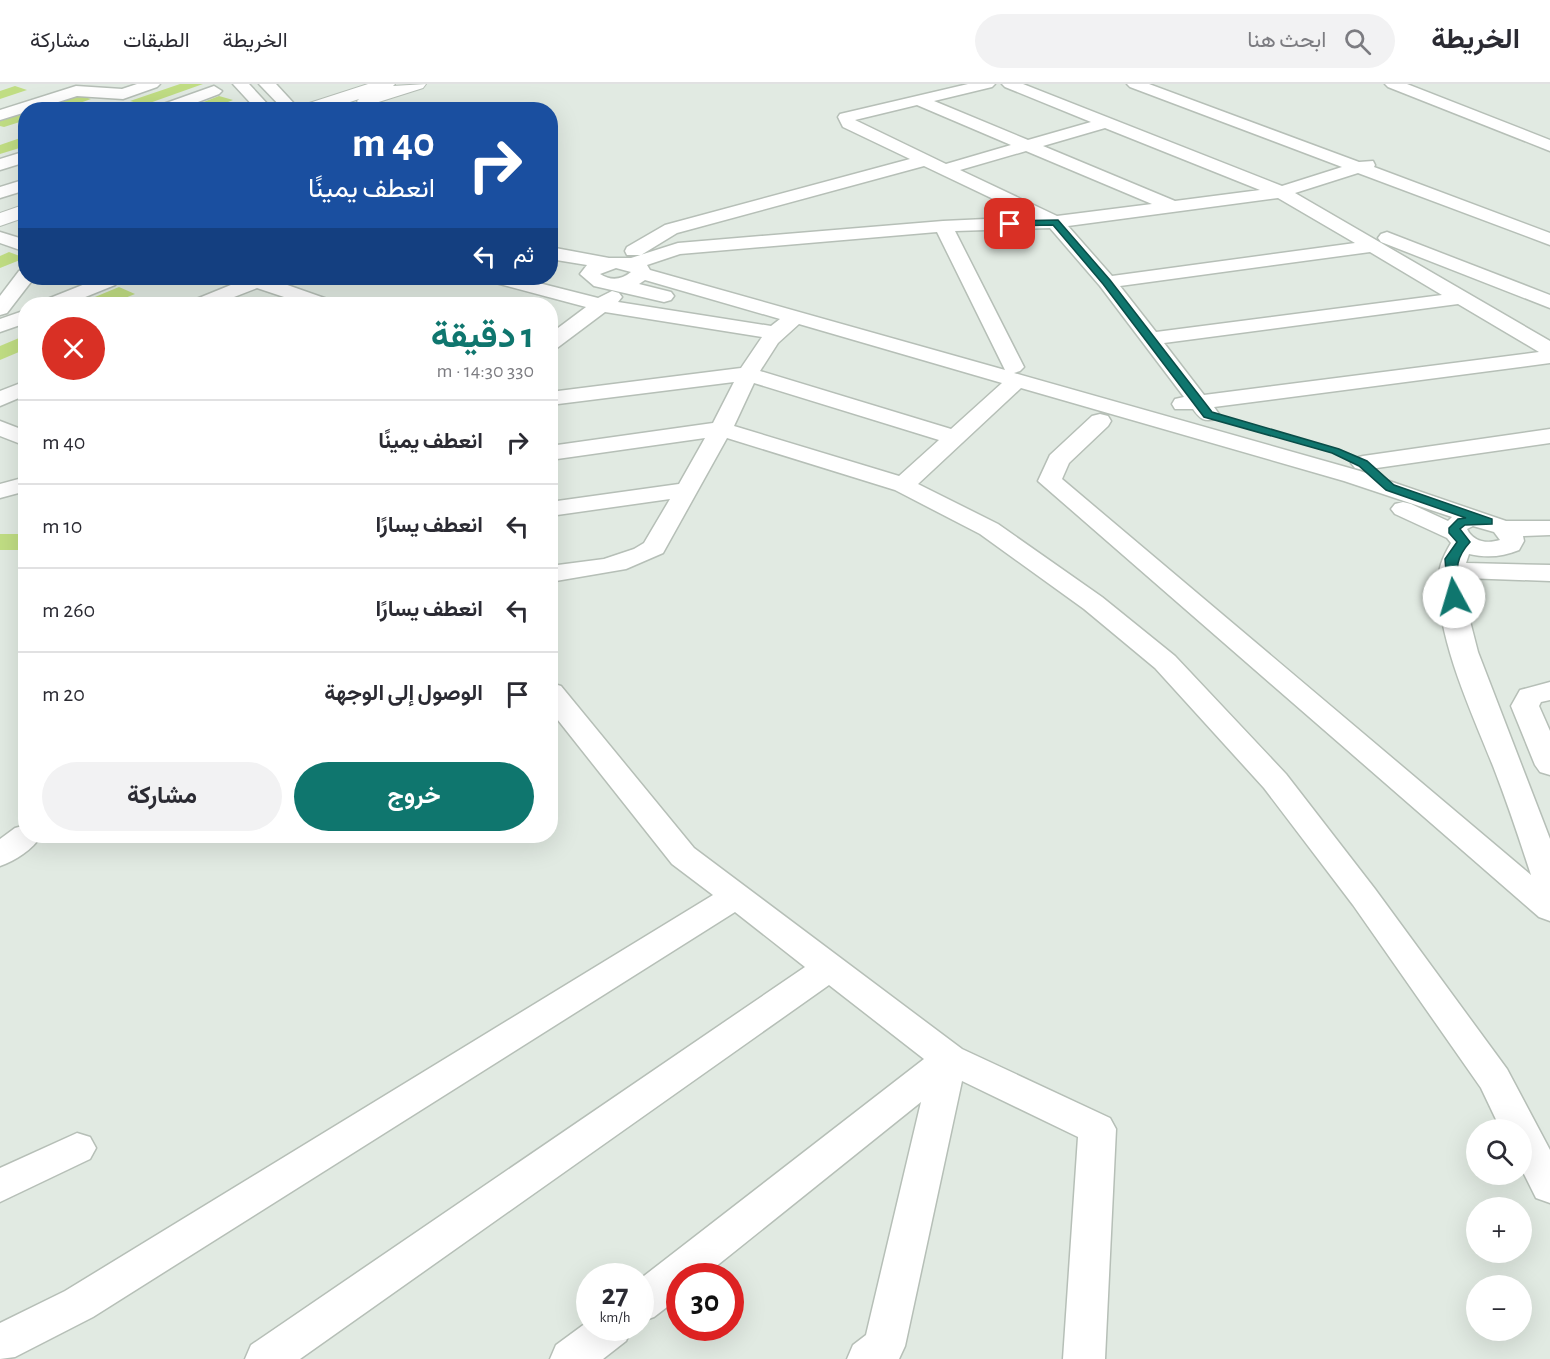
<!DOCTYPE html>
<html lang="ar">
<meta charset="utf-8">
<style>
body{margin:0;font-family:"Alegreya Sans",Vazirmatn,sans-serif;background:#f2f2f3;color:#2b2b33;direction:rtl;height:100vh;display:flex;flex-direction:column;font-size:22px;white-space:nowrap}
*{box-sizing:border-box;margin:0}
p{font-size:20px;color:#7c7c81}
.icon{flex:none;width:33px;height:33px;fill:none;stroke:currentColor;stroke-width:2;stroke-linecap:round;stroke-linejoin:round}
.map{position:relative;flex:1;overflow:hidden;direction:ltr}
.sheet{position:absolute;left:18px;top:213px;width:540px;height:546px;display:flex;flex-direction:column;background:#fff;border-radius:24px;box-shadow:0 6px 24px #0002;direction:rtl}
.sheet>*{flex:none}
.top-card{position:absolute;left:18px;top:18px;width:540px;height:183px;border-radius:24px;box-shadow:0 6px 24px #0002;direction:rtl;background:#1a4fa0;color:#fff;overflow:hidden}
.fabs{position:absolute;left:1466px;top:1035px;display:grid;gap:12px}
.fabs a{display:grid;place-items:center;width:66px;height:66px;border-radius:50%;background:#fff;box-shadow:0 6px 24px #0002;font-size:30px}
.speed{position:absolute;left:576px;top:1179px;display:flex;gap:12px;font-size:30px;font-weight:700;text-align:center}
.speed>*{display:grid;place-content:center;width:78px;height:78px;border-radius:50%;background:#fff;box-shadow:0 6px 24px #0002;line-height:1}
.speed small{font-size:15px;font-weight:400}
.speed .limit{border:9px solid #d22;background:#fff;color:#111}
.pin{position:absolute;display:grid;place-items:center;width:51px;height:51px;color:#fff;margin:-26px;border-radius:12px;box-shadow:0 3px 9px #0006}
.me{position:absolute;width:66px;margin:-33px;rotate:354deg;stroke-linejoin:round;filter:drop-shadow(0 0 4px #0008)}
.turn{display:flex;align-items:center;gap:21px;height:126px;padding:0 24px;font-size:27px}
.turn .icon{width:78px;height:78px;stroke-width:2.5}
.turn b{display:block;font-size:42px;line-height:51px}
.then{display:flex;align-items:center;height:57px;padding:0 24px;background:#0003;gap:12px;font-size:22px}
.round{display:grid;place-items:center;flex:none;width:63px;height:63px;border-radius:32px;background:#f2f2f3}
.head{display:flex;align-items:center;justify-content:space-between;height:102px;padding:0 24px}
h1{font-size:36px;font-weight:700;line-height:45px;color:#0f766e}
.primary-button{display:flex;gap:12px;margin-top:auto;padding:12px 24px}
.primary-button a{flex:1;height:69px;border-radius:36px;background:#0f766e;color:#fff;font-size:24px;font-weight:700;line-height:69px;text-align:center}
.primary-button a+a{background:#f2f2f3;color:#2b2b33}
ul{padding:0;list-style:none}
li{display:flex;align-items:center;gap:18px;height:84px;padding:0 24px;border-top:2px solid #e1e1e2}
li div{flex:1}
li b{display:block;font-size:22px}
li em{font-style:normal}
header{display:flex;align-items:center;gap:36px;box-sizing:border-box;height:84px;padding:0 30px;background:#fff;border-bottom:2px solid #e1e1e2}
header strong{font-size:28px}
nav{display:flex;gap:33px;margin-inline-start:auto;font-size:21px}
.search{width:420px;height:54px;background:#f2f2f3;display:flex;align-items:center;gap:15px;box-sizing:border-box;padding:0 21px;border-radius:33px;color:#7c7c81;font-size:22px}
.map>svg:first-child{display:block}
.building{fill:#c0dd83}
.lines{fill:none;stroke-linecap:round;stroke-linejoin:round}
.minor-casing{stroke:#b6bfb7;stroke-width:3}
.major-casing{stroke:#b6bfb7;stroke-width:2}
.minor{fill:#fff;fill-rule:evenodd}
.major{fill:#fff;fill-rule:evenodd}
.route{fill:#0f766e;stroke:#0a4d48;stroke-width:1.5}
</style>
<header>
<strong>الخريطة</strong>
<div class="search"><svg class="icon" aria-label="search" viewBox="0 0 24 24"><circle cx="10" cy="10" r="6"/><path d="M15 15l6 6"/></svg>ابحث هنا</div>
<nav><a>الخريطة</a><a>الطبقات</a><a>مشاركة</a></nav>
</header>
<div class="map">
<svg width="1550" height="1275" viewBox="0 0 1550 1275">
<rect width="100%" height="100%" fill="#e1eae2"/>
<g class="building">
<path d="M180 0H203L144 21 130 17Z"/>
<path d="M15 2 27 6 0 15V7Z"/>
<path d="M78 11 91 15 60 26 41 23Z"/>
<path d="M219 12 233 16 208 26H183Z"/>
<path d="M26 27V36L4 43 0 42V36Z"/>
<path d="M26 52V62L0 70V61Z"/>
<path d="M9 168 25 174 0 184V172Z"/>
<path d="M119 203 135 210 110 220H78Z"/>
<path d="M19 254 26 256V265L0 276V262Z"/>
<rect x="0" y="450" width="26" height="16"/>
</g>
<g class="lines">
<defs>
<g id="minor">
<path d="M137 0H160L157 3 123 15 77 12 33 26H26V28L0 36V26L76 2 122 5Z"/>
<path d="M233 0H249L273 26H257Z"/>
<path d="M259 0H276L300 26H284Z"/>
<path d="M968 0H995L992 3 934 17 1028 56 1091 38 1005 3 1002 0H1023L1282 102 1342 83 1130 3 1127 0H1149L1359 78 1373 77 1375 81 1374 83 1550 149V161L1358 89 1295 109 1550 257V279L1214 323 1219 330 1216 335C1204 338 1200 335 1193 325H1175L1172 320 1175 315 1184 313 1100 202 1050 144 955 147 1024 283 1020 287 1014 289 1360 387 1506 437H1550V451L1523 452 1524 457 1519 466C1502 473 1487 474 1469 470L1466 479 1550 481V497L1464 494 1469 533 1478 568 1550 755V837L1539 833 1038 397 1050 371 1092 332 1100 330 1108 332 1111 337 1108 342 1069 379 1062 395 1531 791C1519 754 1507 718 1493 682 1471 627 1440 561 1438 502 1438 485 1442 474 1451 459L1447 454 1395 430 1391 425 1395 420 1403 418 1411 420 1448 437 1452 433 1344 397 1021 304 918 400 998 440 1102 513 1175 572 1286 690 1375 805 1507 985 1550 1066V1119L1536 1114 1521 1084V1046H1501L1481 1004 1353 821 1264 704 1155 584 1084 525 980 450 895 406 727 354 663 469 626 485 550 498V482L604 475 634 465 644 459 670 415 550 432V418L679 400 705 354 550 376V362L713 339 734 298 550 321V308L741 284 762 253 605 228 557 264 550 266V250L586 223 492 198 490 194H519L598 214 612 207 619 209 622 213 618 218 771 242 780 235 645 196 639 200 671 208 674 212 671 216 664 218 594 202 580 190 587 181 550 175V163L609 174H631L678 159 943 137 1031 133 924 82 677 149 641 171H627L625 167 627 163 665 141 910 75 843 43 838 33 840 30ZM917 21 1011 61 946 80 855 36ZM1105 44 1260 106 1175 117 1043 62ZM1026 67 1152 120 1057 132 960 86ZM1278 114 1355 159 1112 192 1068 142ZM937 148 1005 286 650 186 647 181 680 170ZM1370 168 1442 211 1156 248 1120 202ZM616 184 631 188C621 196 611 197 600 190ZM1458 220 1539 268 1204 311 1164 259ZM799 240 1002 299 951 345 760 287 778 259ZM754 299 939 356 899 392 734 342ZM1473 442 1494 448 1500 456C1487 460 1473 458 1467 445Z"/>
<path d="M1385 0H1407L1550 56V67L1388 3Z"/>
<path d="M214 2 222 7 219 10 177 26H154L155 23Z"/>
<path d="M236 20 244 25 227 26Z"/>
<path d="M26 67V78L0 86V75Z"/>
<path d="M26 95V106L0 114V103Z"/>
<path d="M0 148 26 156V168L0 159Z"/>
<path d="M1387 148 1550 211V224L1381 158 1378 154 1381 150Z"/>
<path d="M26 185V194H34L7 229 0 231V212L19 187Z"/>
<path d="M100 194H115L118 197 115 201 68 220H42L45 216Z"/>
<path d="M248 194H278L276 197 330 216 333 220H305L257 204 216 220H191L194 216Z"/>
<path d="M26 226V239L0 248V235Z"/>
<path d="M26 297V311L0 322V307Z"/>
<path d="M0 337 26 347V362L0 352Z"/>
<path d="M1550 345V359L1363 386 1355 384 1351 379 1355 374 1363 372Z"/>
<path d="M26 393V407L0 414V400Z"/>
<path d="M1550 598V616L1541 618 1539 622 1550 647V691L1540 688 1535 681 1511 622 1520 606Z"/>
<path d="M551 599 561 602 694 764 962 965 1110 1034 1116 1045 1105 1275H1063L1078 1053 962 997 905 1262 899 1275H847L853 1261 866 1251 921 1018 704 1192H680V1213L654 1233 640 1238V1195L924 975 829 901 300 1275H245L251 1261 805 883 735 828 93 1233 15 1273 0 1275V1239L65 1207 713 811 672 780 550 626Z"/>
<path d="M26 741V752H41C33 765 15 777 0 782V755L15 744Z"/>
<path d="M77 1049 90 1053 96 1064 90 1075 0 1118V1084Z"/>
<path d="M590 1236V1244H632L626 1257 603 1275H550L556 1261Z"/>
</g>
<g id="major">
<path d="M368 0H395L393 2 426 0 423 4 366 22 360 21 357 17 359 15 326 26H297L300 22Z"/>
<path d="M26 120V133L0 142V129Z"/>
</g>
</defs>
<use href="#minor" class="minor-casing"/>
<use href="#major" class="major-casing"/>
<use href="#minor" class="minor"/>
<use href="#major" class="major"/>
</g>
<path class="route" d="M1058 136 1110 196 1212 328 1339 365 1367 377 1394 401 1492 435V440L1465 441 1460 445 1470 458C1452 478 1458 488 1460 513L1458 516 1454 517 1448 513 1445 475 1457 458 1449 449V444L1458 435 1466 434 1386 406 1359 382 1332 369 1204 333 1103 200 1053 141 1010 142 1006 140 1010 137Z"/>
</svg>
<div class="fabs">
<a><svg class="icon" aria-label="search" viewBox="0 0 24 24"><circle cx="10" cy="10" r="6"/><path d="M15 15l6 6"/></svg></a>
<a>+</a>
<a>−</a>
</div>
<div class="speed"><div>27<small>km/h</small></div><div class="limit">30</div></div>
<div class="pin" style="left:1010px;top:140px;background:#d93025"><svg class="icon" aria-label="arrive" viewBox="0 0 24 24"><path d="M6 21V4h12l-3 4 3 4H6"/></svg></div>
<svg class="me" style="left:1454px;top:513px" viewBox="-20 -20 40 40"><circle r="19" fill="#fff"/><path d="M0-13L10 11 0 6-10 11z" fill="#0f766e"/></svg>
<div class="top-card">
<div class="turn"><svg class="icon" aria-label="right" viewBox="0 0 24 24"><path d="M7 20v-9h11M14 6l5 5-5 5"/></svg><div><b>40 m</b>انعطف يمينًا</div></div>
<div class="then">ثم<svg class="icon" aria-label="left" viewBox="0 0 24 24"><path d="M17 20v-9H6M10 6l-5 5 5 5"/></svg></div>
</div>
<section class="sheet">
<div class="head"><div><h1>1 دقيقة</h1><p>330 m · 14:30</p></div><a class="round" style="background:#d93025;color:#fff"><svg class="icon" aria-label="close" viewBox="0 0 24 24"><path d="M6 6l12 12M18 6L6 18"/></svg></a></div>
<ul>
<li><svg class="icon" aria-label="right" viewBox="0 0 24 24"><path d="M7 20v-9h11M14 6l5 5-5 5"/></svg><div><b>انعطف يمينًا</b></div><em>40 m</em></li>
<li><svg class="icon" aria-label="left" viewBox="0 0 24 24"><path d="M17 20v-9H6M10 6l-5 5 5 5"/></svg><div><b>انعطف يسارًا</b></div><em>10 m</em></li>
<li><svg class="icon" aria-label="left" viewBox="0 0 24 24"><path d="M17 20v-9H6M10 6l-5 5 5 5"/></svg><div><b>انعطف يسارًا</b></div><em>260 m</em></li>
<li><svg class="icon" aria-label="arrive" viewBox="0 0 24 24"><path d="M6 21V4h12l-3 4 3 4H6"/></svg><div><b>الوصول إلى الوجهة</b></div><em>20 m</em></li>
</ul>
<div class="primary-button"><a>خروج</a><a>مشاركة</a></div>
</section>
</div>
